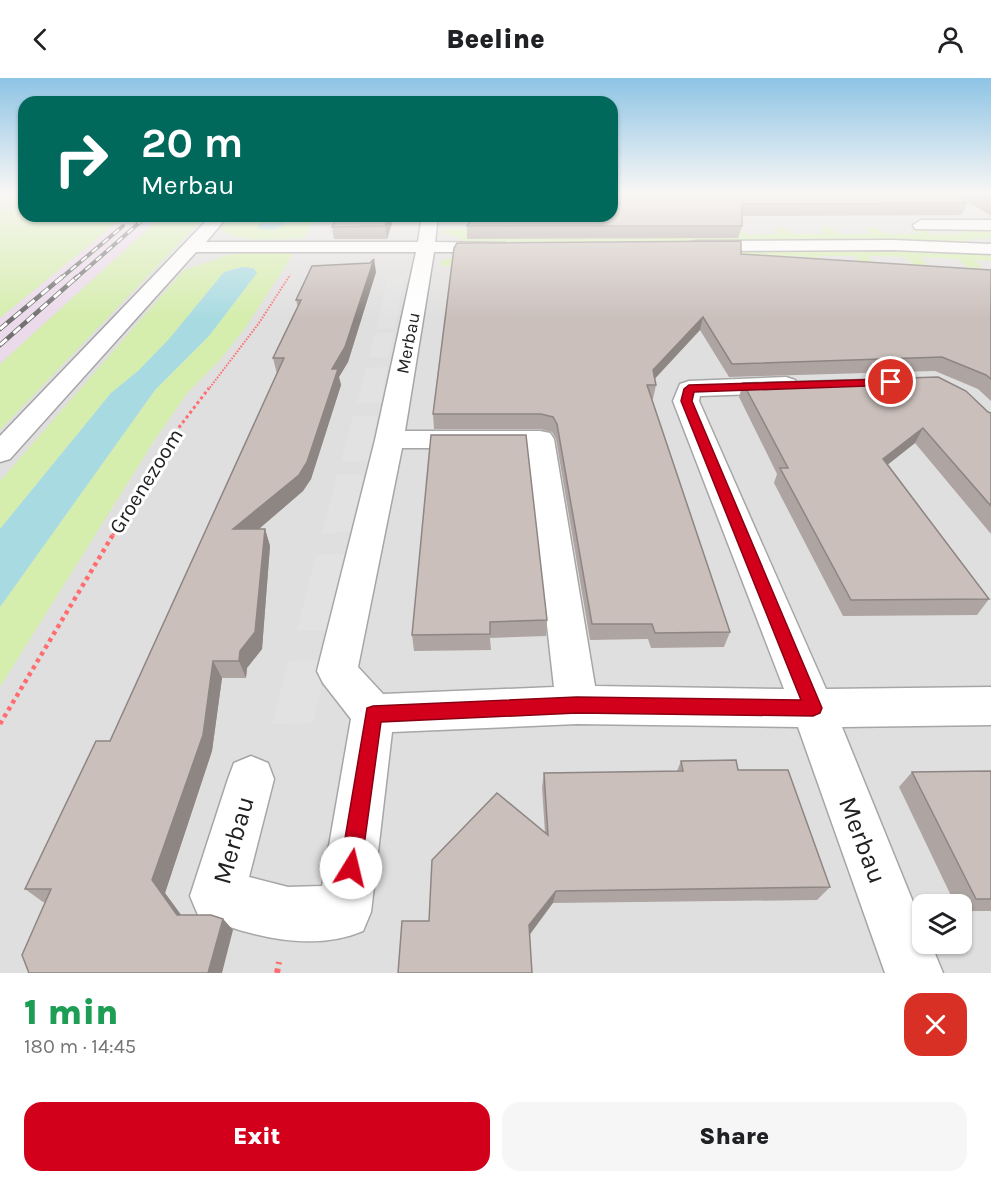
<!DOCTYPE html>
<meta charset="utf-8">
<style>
body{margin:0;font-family:Karla,sans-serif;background:#f6f6f6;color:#202124;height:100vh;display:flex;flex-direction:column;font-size:22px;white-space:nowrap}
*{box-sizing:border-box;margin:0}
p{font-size:20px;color:#757577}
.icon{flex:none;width:33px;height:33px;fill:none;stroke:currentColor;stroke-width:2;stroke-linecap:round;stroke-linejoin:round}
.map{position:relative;height:895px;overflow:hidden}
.panel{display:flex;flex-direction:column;background:#fff;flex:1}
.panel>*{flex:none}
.guide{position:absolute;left:18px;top:18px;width:600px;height:126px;border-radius:18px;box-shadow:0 2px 4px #0004;background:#00695c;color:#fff;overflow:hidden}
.buttons{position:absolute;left:912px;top:816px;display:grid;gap:12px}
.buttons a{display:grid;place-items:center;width:60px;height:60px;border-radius:12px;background:#fff;box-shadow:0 2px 4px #0004;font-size:30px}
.pin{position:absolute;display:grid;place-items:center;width:51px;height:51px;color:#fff;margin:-26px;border:3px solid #fff;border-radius:50%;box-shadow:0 2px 6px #0007}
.me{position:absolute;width:66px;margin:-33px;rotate:9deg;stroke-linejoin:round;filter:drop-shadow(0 0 4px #0008)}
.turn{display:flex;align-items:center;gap:21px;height:126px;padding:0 24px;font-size:27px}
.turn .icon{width:78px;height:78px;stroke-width:2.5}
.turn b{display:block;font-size:42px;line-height:51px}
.round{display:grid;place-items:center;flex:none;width:63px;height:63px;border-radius:18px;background:#f6f6f6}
.overview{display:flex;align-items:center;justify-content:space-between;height:102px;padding:0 24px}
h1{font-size:36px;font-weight:800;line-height:45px;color:#1e9e55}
.primary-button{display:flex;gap:12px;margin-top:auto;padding:12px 24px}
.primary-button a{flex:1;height:69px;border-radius:18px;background:#d3001c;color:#fff;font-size:24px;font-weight:800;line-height:69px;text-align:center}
.primary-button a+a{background:#f6f6f6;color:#202124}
header{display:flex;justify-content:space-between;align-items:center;height:78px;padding:0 24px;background:#fff;font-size:27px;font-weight:800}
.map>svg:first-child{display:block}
.residential{fill:#e0dfdf;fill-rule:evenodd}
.industrial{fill:#ebdaea}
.grass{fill:#d5edad}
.parking{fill:#e2e2e2}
.water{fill:#a8dbe1}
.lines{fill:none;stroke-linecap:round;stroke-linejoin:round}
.minor-casing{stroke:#a6a6a6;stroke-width:3}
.path-far3{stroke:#ff6d71;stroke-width:2;stroke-dasharray:1.5 1.5;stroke-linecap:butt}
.path-far2{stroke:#ff6d71;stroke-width:3;stroke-dasharray:3 3;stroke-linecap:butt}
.path-far1{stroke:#ff6d71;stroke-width:4.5;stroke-dasharray:4 4;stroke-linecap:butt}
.path{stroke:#ff6d71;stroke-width:6;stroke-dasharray:4.5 4.5;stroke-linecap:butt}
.minor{fill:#fff;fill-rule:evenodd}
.rail-far1-casing{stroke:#707070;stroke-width:4}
.rail-casing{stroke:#707070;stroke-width:4.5}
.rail-far1{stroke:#fff;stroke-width:2;stroke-dasharray:7;stroke-linecap:butt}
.rail{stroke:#fff;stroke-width:3;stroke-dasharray:9;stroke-linecap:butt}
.wall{fill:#aea4a1}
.shaded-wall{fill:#8d8683}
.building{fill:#cabfbb;stroke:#8d8683;stroke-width:1.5}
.route{fill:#d3001c;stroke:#890012;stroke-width:1.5}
.labels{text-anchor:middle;stroke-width:6;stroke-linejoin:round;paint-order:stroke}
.far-street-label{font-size:18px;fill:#222;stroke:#fff}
.street-label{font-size:21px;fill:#222;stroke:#fff}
.near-street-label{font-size:26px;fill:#222;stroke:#fff}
</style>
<header><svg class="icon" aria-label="back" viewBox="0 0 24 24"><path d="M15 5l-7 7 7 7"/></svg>Beeline<svg class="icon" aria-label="person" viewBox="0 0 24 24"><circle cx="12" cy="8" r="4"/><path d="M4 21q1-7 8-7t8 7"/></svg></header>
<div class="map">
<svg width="991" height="895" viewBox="0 0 991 895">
<rect width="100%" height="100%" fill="#f2ede8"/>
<path class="residential" d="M612 115H991V895H0V143L328 138H612ZM922 826H962V866H922Z"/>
<path class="industrial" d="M125 138H162L0 286V240Z"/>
<g class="grass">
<path d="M0 115H24V138H125L0 240Z"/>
<path d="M162 138H205L0 352V286Z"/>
<path d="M231 138H263L258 148 286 146 289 138H316L305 160C279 160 242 167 220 151Z"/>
<path d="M829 149 839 156H871L865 149 877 150 885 156H917L910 149 922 150 931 156H963L954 149 983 150 991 155V160L969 161 971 163 486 164 460 162 461 160 442 155 444 151 739 150 747 157 779 156 774 150H784L793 156H825L819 150Z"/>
<path d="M873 172 991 177V183L975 182 982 190 967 189 958 181 921 179 928 188 913 187 905 179 868 178 876 187 863 186 854 178H818L824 186H808L802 178 439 188 441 183 446 181 492 173Z"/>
<path d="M258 173H295L245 250 219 283 188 314 154 363 0 609V529L155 312 209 258 257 195 253 190 242 189 224 194 169 261 138 293 111 315 0 451V403L184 192 228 177Z"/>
</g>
<g class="parking">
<path d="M388 199H404L395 250 376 251Z"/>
<path d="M394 254 389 279H369L375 255Z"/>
<path d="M387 289 381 325H357L366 290Z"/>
<path d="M353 338H377L369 383H341Z"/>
<path d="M337 397H364L353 454 322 455Z"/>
<path d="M348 476 332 552 297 553 316 477Z"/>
<path d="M327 582 313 645 272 646 288 583Z"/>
</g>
<g class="water">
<path d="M263 138H289C283 153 273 152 259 151L258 148Z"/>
<path d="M242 189 253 190 257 195 209 258 155 312 0 529V451L111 315 138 293 169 261 224 194Z"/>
</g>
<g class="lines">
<defs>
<g id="minor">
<path d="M211 138H228L206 164H418L422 138H438L435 164 506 165 509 169 506 173 500 174H434L405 353H540L550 355 554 361 595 608 784 611 673 323 680 306 689 303 786 299 795 302 799 307 795 312 786 315 700 318 699 323 826 611 991 609V647L842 649 922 846V866H931L943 895H885L798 649 577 646 392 654 371 834 363 853C311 875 248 858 198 837L190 818 228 701 234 685 251 678 268 685 274 701 249 799 288 809 322 808 351 641 323 605 317 593 375 362 416 174H196L10 381 0 384V358ZM402 370H527L554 609 383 616 358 589Z"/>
<path d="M921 142H991V152L915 151 913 147Z"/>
<path d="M892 162 991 166V176L892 172 696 173 690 172 687 168 690 164 696 163Z"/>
</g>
</defs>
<use href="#minor" class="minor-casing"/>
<path class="path-far3" d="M208 312 259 245 290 197"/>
<path class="path-far2" d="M113 457 171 360 209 310"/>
<path class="path-far1" d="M0 646 114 455"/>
<path class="path" d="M277 895 279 884"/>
<use href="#minor" class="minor"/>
<defs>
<g id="rail-far1">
<path d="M60 201 123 148"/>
<path d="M75 201 147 138"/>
</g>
<g id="rail">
<path d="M0 251 62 199"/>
<path d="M0 267 77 199"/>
</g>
</defs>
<use href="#rail-far1" class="rail-far1-casing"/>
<use href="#rail" class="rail-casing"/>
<use href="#rail-far1" class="rail-far1"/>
<use href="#rail" class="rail"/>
</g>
<g class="wall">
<path d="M612 115 967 125 962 137 742 138V148L738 160 467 161V148L471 142H440L439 138H612Z"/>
<path d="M954 115H991V138Z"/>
<path d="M338 138H421L419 142H393L387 161H334L332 149Z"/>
<path d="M741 176 991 192V323L978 311 935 293 729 299 700 252 654 301 656 307 653 321H652L730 554 724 569 651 570 648 561 590 562 556 361 552 354 540 351H434L433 336Z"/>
<path d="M376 194 348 284 339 299 341 307 311 401 303 413 259 451H265L270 468 262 571 247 590 246 600H222L212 673 165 815 181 837 223 841 233 852 43 824 25 811 110 663 277 296 273 280 298 229 296 222Z"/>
<path d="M743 305 991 335V456L915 365 888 386 989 521 977 537 843 538 774 405 777 396 739 319Z"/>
<path d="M431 357 547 542 546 558 490 560 491 572 414 573 412 557Z"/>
<path d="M681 683 738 692 830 809 817 822 553 825 429 843 545 755 542 709 544 695 677 693Z"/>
<path d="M991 693V833H962V826H955L899 709 912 694Z"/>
</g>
<g class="shaded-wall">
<path d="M389 138H392L393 142 387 161 385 148Z"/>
<path d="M374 181 376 194 348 284 339 299 341 307 311 401 303 413 239 468 233 451 332 291Z"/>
<path d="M703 239 700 252 650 306 653 292Z"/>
<path d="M923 350 915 365 876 396 883 381Z"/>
<path d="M265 451 270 468 262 571 247 590 246 600 239 583 240 573Z"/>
<path d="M213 583 222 600 212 673 165 815 190 849 177 837 152 802Z"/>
<path d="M556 813 553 825 528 859 529 847Z"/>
<path d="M223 841 233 852 222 895H208Z"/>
</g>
<g class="building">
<path d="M612 115H952L967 125 742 126V148H467L474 138H612Z"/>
<path d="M979 115H991V122Z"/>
<path d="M338 138H389L385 148 332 149Z"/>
<path d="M741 163V176L991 192V301L986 297 942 279 732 286 703 239 653 292 656 307H647L730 554 655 555 652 546H592L557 346 553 339 541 336H433L454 170 457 165Z"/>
<path d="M374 181 345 269 332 291H338L307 384 299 397 233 451H265L255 554 240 573 239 583H213L203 657 152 802 177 837H211L223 841 208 895H29L22 877 51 811H25L96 663H110L284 280H273L301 222H296L312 188 370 185Z"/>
<path d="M938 299 966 313 988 334 991 335V428L923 350 883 381 989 521 851 522 780 390H788L743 305Z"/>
<path d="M431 357H526L547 542 490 544V556L412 557Z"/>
<path d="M736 682 738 692H788L830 809 556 813 529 847 532 895H398L402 843H429L432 782 497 715 548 757 544 695 683 693 681 683Z"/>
<path d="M991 693V821H976L912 694Z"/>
</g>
<linearGradient id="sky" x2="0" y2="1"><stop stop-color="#8ec4e5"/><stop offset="0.48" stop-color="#f9f7f5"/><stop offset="1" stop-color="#f9f7f5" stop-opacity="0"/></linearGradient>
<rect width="991" height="241" fill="url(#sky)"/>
<path class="route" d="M891 301 896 304 895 307 694 314 692 323 822 630 820 635 813 638 577 635 381 644 361 790 358 797 351 801 343 797 340 790 367 630 373 628 577 619 801 622 681 323 684 311 689 307Z"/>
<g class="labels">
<g class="far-street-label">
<text transform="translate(408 265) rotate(-79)" y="6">Merbau</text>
</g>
<g class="street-label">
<text transform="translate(146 403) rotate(-58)" y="7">Groenezoom</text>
</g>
<g class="near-street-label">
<text transform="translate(233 762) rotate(-74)" y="9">Merbau</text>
<text transform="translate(863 762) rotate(69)" y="9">Merbau</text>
</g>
</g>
</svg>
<div class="buttons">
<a><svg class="icon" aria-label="layers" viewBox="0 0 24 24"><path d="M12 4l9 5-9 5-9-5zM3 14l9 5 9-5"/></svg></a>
</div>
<div class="pin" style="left:891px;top:304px;background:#d93025"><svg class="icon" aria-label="arrive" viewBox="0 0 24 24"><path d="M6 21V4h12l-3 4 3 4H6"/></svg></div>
<svg class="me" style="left:351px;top:790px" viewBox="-20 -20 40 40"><circle r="19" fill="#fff"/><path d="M0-13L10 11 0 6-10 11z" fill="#d3001c"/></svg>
<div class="guide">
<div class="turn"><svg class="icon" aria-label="right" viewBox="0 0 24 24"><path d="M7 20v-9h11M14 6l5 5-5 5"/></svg><div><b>20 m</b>Merbau</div></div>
</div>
</div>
<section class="panel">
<div class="overview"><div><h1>1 min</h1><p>180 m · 14:45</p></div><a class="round" style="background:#d93025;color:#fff"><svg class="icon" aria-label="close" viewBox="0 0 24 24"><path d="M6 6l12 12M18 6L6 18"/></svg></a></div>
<div class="primary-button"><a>Exit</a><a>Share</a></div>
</section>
